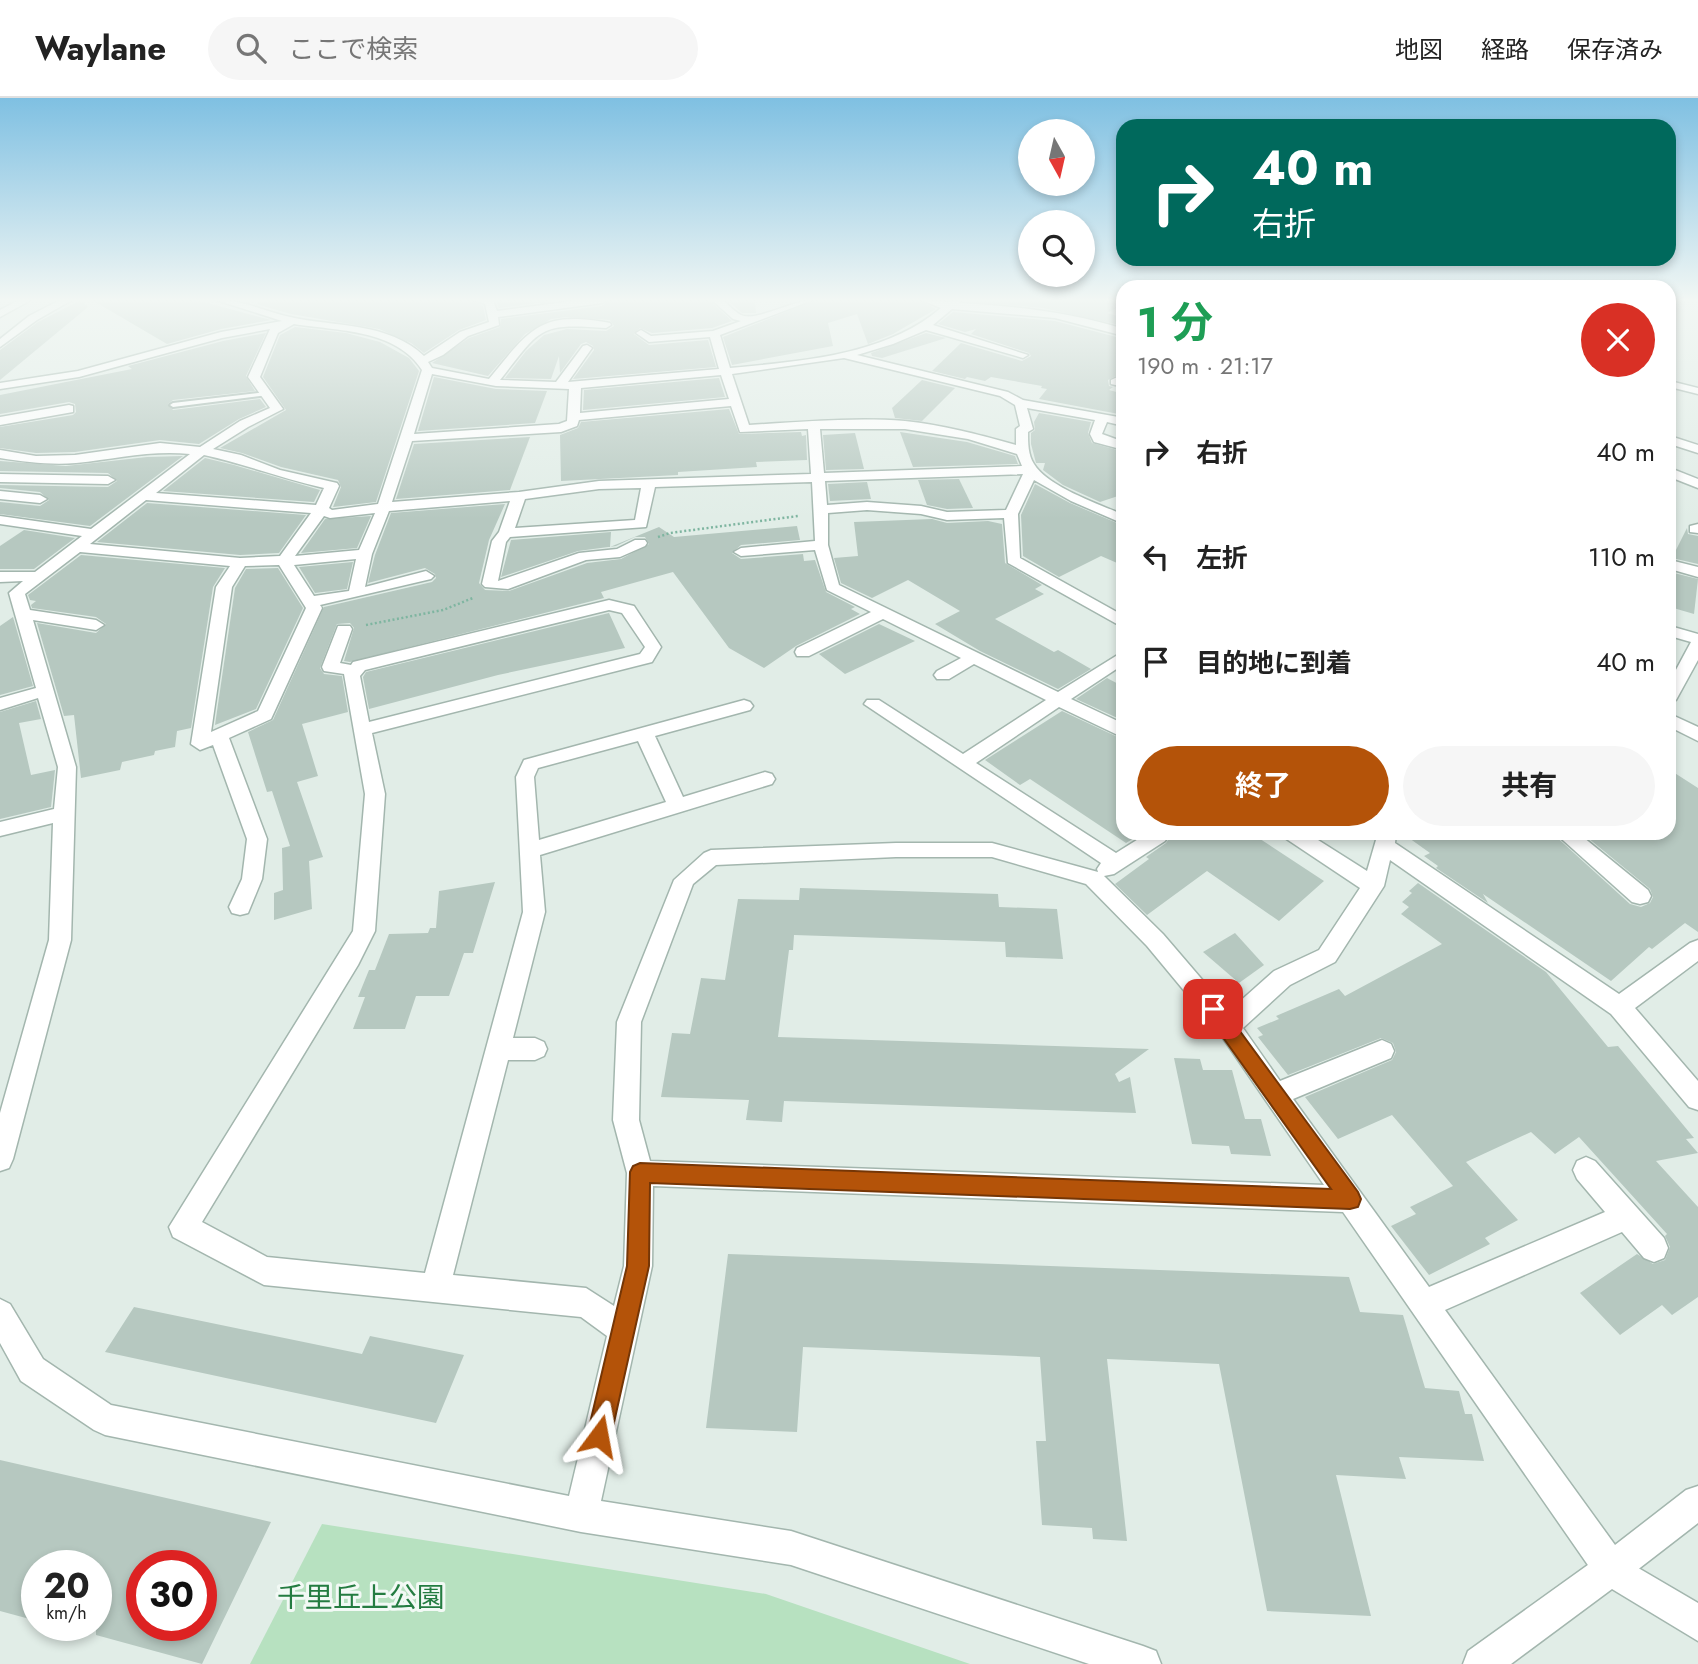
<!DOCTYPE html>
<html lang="ja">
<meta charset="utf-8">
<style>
body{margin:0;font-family:Jost,"Noto Sans JP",sans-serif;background:#f6f6f6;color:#222;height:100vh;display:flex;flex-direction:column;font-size:26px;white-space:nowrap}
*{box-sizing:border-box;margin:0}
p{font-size:23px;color:#767676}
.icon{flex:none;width:38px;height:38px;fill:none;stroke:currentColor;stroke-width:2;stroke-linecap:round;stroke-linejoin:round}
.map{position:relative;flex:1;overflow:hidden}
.side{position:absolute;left:1116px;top:182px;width:560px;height:560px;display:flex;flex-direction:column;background:#fff;border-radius:21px;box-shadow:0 4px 10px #0003}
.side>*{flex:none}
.guide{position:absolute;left:1116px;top:21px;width:560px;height:147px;border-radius:21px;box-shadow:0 4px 10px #0003;background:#00695c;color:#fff;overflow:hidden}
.needle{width:46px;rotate:172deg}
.tools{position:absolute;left:1018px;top:21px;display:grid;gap:14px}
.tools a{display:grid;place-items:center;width:77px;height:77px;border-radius:50%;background:#fff;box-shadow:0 4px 10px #0003;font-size:35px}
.speed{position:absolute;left:21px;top:1452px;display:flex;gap:14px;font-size:35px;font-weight:700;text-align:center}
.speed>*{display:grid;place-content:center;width:91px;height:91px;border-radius:50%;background:#fff;box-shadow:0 4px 10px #0003;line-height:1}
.speed small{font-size:18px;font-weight:400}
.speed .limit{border:10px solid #d22;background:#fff;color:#111}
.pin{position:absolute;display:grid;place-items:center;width:60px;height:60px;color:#fff;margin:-30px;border-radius:14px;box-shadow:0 4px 10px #0006}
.me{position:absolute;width:77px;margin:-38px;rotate:13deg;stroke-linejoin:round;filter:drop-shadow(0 0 5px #0008)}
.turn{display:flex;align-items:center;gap:24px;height:147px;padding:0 21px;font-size:32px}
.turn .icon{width:91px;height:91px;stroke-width:2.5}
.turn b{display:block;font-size:49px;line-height:60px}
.round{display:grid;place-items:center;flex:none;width:74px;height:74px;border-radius:37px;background:#f6f6f6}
.overview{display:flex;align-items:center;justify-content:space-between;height:119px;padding:0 21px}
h1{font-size:42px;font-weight:700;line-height:52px;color:#1e9e55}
.button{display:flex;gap:14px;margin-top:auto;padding:14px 21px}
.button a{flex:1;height:80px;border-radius:42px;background:#b45309;color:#fff;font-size:28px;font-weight:700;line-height:80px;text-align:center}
.button a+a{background:#f6f6f6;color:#222}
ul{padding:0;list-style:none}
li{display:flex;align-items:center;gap:21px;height:105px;padding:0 21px}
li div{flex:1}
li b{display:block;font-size:26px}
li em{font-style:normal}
header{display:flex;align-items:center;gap:42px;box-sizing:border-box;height:98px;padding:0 35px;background:#fff;border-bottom:2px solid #e0e0e0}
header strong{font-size:33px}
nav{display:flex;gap:38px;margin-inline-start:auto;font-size:24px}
.search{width:490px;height:63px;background:#f6f6f6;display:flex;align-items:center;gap:18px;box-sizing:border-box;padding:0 24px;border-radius:38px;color:#767676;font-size:26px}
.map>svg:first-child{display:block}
.green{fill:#b7e1c0}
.building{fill:#b6c8c0;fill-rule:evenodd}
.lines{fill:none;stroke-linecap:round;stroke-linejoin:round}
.service-casing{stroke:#a3b6ae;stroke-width:4}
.minor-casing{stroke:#a3b6ae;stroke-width:3}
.tertiary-casing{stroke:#a3b6ae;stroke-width:3}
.path{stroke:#7eb5a0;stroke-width:2.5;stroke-dasharray:2 2.5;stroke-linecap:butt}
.service{fill:#fff;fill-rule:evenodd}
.minor{fill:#fff;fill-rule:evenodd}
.tertiary{fill:#fff;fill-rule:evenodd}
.route{fill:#b45309;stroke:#753606;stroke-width:2}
.labels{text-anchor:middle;stroke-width:6;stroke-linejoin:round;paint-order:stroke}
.near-park-label{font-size:28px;fill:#247c41;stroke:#f2f9f5}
</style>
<header>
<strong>Waylane</strong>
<div class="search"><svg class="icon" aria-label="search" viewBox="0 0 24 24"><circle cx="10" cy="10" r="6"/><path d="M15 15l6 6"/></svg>ここで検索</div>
<nav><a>地図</a><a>経路</a><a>保存済み</a></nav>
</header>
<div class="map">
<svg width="1698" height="1566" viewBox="0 0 1698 1566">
<rect width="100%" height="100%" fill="#e1ede7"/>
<path class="green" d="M322 1426 766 1496 970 1566H250Z"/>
<g class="building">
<path d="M81 202 88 209 0 282V252L38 224Z"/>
<path d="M92 202H196L271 222 221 231 167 246Z"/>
<path d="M269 202H472L483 208 486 222 459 232 424 255 411 245 379 231 291 216 256 206Z"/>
<path d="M496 202H560L499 210Z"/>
<path d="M609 202H709L732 223 712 230 652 235 640 230 634 236 649 247 708 242 716 269 573 281 594 252 593 248 586 244 581 246 560 275 559 258 551 281 505 280 526 253 544 237 567 231 606 233 614 228 610 222 567 219 551 221 525 236 488 278 432 265 469 240 500 229 501 221 602 208Z"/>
<path d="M727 202H755L756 215H742Z"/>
<path d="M816 202H919L936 211 893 236 868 246 857 216 828 225 833 248 732 267 723 239Z"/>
<path d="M1124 202V206L1107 215 1124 220V228L1043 210 964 203Z"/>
<path d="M953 214 1055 223 1124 241V274L1108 282 1109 288 1113 289 1109 292 1124 296V317L1039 301 1047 291 1041 290 1042 288 991 279 985 283 967 279 965 281 932 273 961 245 1022 263 1031 258 1029 255 971 236 976 231 965 234 938 226Z"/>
<path d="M295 229 346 235 380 244 409 260 419 273 376 404 333 409 341 389 338 382 281 369 242 355 220 350 286 312 263 279 280 237Z"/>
<path d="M266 235 246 278 255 293 173 302 168 306 173 312 260 301 266 309 239 321 199 346 160 342 75 354 36 355 0 350V329L73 317 76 314 75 306 69 304 0 316V297L132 271 128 268 223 243Z"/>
<path d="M926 235 946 240 882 260 872 258 871 255Z"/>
<path d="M434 279 496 291 547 293 535 325 418 333Z"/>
<path d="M719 280 725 299 583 312 584 292Z"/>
<path d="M922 282 955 290 922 323 895 320 892 310Z"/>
<path d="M729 311 739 336 801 334 802 338 806 337 807 362 756 364 757 369 678 374V377L561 383 560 337 578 330 581 324Z"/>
<path d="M1039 315 1091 324 1088 335 1092 345 1124 354V396L1100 404 1063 387 1043 372 1045 365H1036L1031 346V335L1035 332 1034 324Z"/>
<path d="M900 334 967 344 1015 358 1018 366 913 369Z"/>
<path d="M855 335 864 371 826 372 823 337Z"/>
<path d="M530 339 510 392 396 401 414 346Z"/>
<path d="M183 358 90 428 0 416V404L40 408 49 402 40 394 0 390V387L108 389 117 383 108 375 0 373V363L66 368 147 359Z"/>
<path d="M205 360 234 367 320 392 314 404 163 393Z"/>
<path d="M959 381 973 410 947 411 927 407 918 382Z"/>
<path d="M867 384 871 401 830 403 828 386Z"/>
<path d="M1035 386 1070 405 1124 428V468L1101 458 1059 479 1023 458 1021 417Z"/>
<path d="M147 405 306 417 279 455 240 457 97 444Z"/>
<path d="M505 406 489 442 479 485 485 492 509 493 587 465 621 461 649 446 645 439H635L616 448 578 453 501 479 511 442 611 434 610 449 659 429 674 439 797 428 800 442 741 447 732 455 741 461 803 456 804 463 815 462 826 494 855 509 851 511 860 516 796 548 764 570 729 550 673 474 601 494 604 500 350 564 344 563 354 530 350 525 337 526 320 570 324 576 342 578 348 614 302 626 318 678 297 684 323 759 309 763 312 811 274 822V795L283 792 282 750 290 748 272 693 267 694 248 634 273 622 324 509 432 484 436 480 435 476 425 470 368 485 375 457 391 415Z"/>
<path d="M371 418 357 450 301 455 325 421Z"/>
<path d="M932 421 947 425 988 423 1002 426 1005 465 1042 487 1035 491 1044 496 995 521 1054 554 1058 552 1091 571 1058 591 980 553 935 526 960 513 908 482 872 500 841 485 834 460 858 458 854 424Z"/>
<path d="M1687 430 1688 436 1698 438V466L1672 460Z"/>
<path d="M24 432 75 440 34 471H0V448Z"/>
<path d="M81 457 225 470 213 489 191 630 177 633 175 649 155 653 154 657 122 664 120 672 81 680 74 617 64 618 37 525 96 535 106 526 96 519 32 510 31 507 36 503 30 502 28 497Z"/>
<path d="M353 464 347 491 315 495 299 469Z"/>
<path d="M278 470 303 510 256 611 215 627 235 490 246 471Z"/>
<path d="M1670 474 1698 481 1694 516 1670 509Z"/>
<path d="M609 515 625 550 498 577 369 611 363 579 366 574Z"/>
<path d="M13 519 33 588 0 597V528Z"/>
<path d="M879 526 915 543 845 576 819 556Z"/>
<path d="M1107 580 1124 589V623L1076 601Z"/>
<path d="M36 603 41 621 19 625 31 677 55 672 51 709 0 721V614Z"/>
<path d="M1062 613 1124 642V735H1143L1126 745 1030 681 1020 687 985 662Z"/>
<path d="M1670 672 1698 690V834L1685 825 1652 851 1649 849 1611 883 1483 796 1488 805 1436 770 1438 768 1424 758 1430 755 1402 735H1552L1630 806 1641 809 1650 805 1653 799 1650 791 1582 735H1670Z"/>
<path d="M1169 735H1251L1324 783 1279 823 1207 773 1147 817 1115 786 1149 761 1146 759 1166 745 1170 739Z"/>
<path d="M495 784 473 855H464L449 898H416L405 931H353L365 899H358L369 872H375L389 836 428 835 430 830H436L439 793Z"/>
<path d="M1418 785 1546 874 1608 949 1618 948 1694 1040 1686 1041 1698 1055 1656 1063 1698 1109V1199L1672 1217 1662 1207 1620 1237 1580 1195 1637 1156 1653 1166 1665 1162 1670 1149 1665 1138 1667 1136 1579 1039 1555 1056 1531 1034 1466 1064 1518 1122 1485 1140 1490 1146 1429 1177 1391 1128 1416 1116 1410 1109 1453 1088 1392 1017 1338 1041 1305 999 1392 962 1396 954 1393 945 1381 940 1288 977 1258 939 1263 937 1257 930 1279 921 1276 918 1339 891 1345 898 1442 846 1401 816 1409 809 1402 804 1412 795 1409 793Z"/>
<path d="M800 790 998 796 999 809 1057 811 1063 861 1006 859 1005 844 794 837 793 852H789L778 939 1149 951 1115 976 1119 984 1130 979 1136 1015 784 1003 782 1024 746 1022 749 1002 661 999 672 935 690 936 701 880 725 882 738 801 799 802Z"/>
<path d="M1235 835 1264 867 1239 885 1203 854Z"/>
<path d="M1174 960 1200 961 1203 972H1232L1245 1021H1261L1271 1058 1231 1056 1229 1048 1192 1046Z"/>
<path d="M728 1156 1349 1179 1360 1214 1403 1217 1425 1290 1459 1293 1465 1316H1472L1484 1363 1399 1359 1406 1381 1336 1377 1371 1518 1267 1513 1219 1266 1107 1261 1127 1443 1093 1441 1092 1430 1042 1427 1036 1343H1046L1040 1259 803 1249 797 1334 706 1330Z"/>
<path d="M134 1209 362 1256 370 1238 464 1257 436 1325 105 1254Z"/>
<path d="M0 1362 271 1424 202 1566 96 1537V1468H37V1523L0 1513ZM142 1468H201V1528H142Z"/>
</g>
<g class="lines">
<defs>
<path id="service" d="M266 294 268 295V297L173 309 170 307 173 305Z"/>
<g id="minor">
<path d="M19 202H31L0 219V212Z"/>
<path d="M60 202H72L37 222 0 249V241L29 218Z"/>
<path d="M216 202C243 202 264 213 290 219 334 229 389 224 424 258L460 234 489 224 485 206 474 202H493L497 213 580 202H607L602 205 498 219 499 227 468 238 443 257 428 264 432 270 489 281C530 231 540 212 610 225L611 227 606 230C538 225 541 230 500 282L556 284 583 248 587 247 592 250 568 284 719 271 710 239 649 244 636 235 641 232 651 238 713 233 741 223 733 221 712 202H723C728 207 735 214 741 217 756 224 793 202 813 202L720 237 730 270C801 263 885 258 941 210L921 202 948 204 962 202 959 205C1015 208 1070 214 1124 231V238L1055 220 952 211 933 227 1028 257 1023 260 926 232 893 246 857 257 1008 294 1023 302 1124 320V328L1107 324 1102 336 1124 344V352L1094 344 1090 336 1095 322 1027 310 1033 331 1028 334C1028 345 1028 357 1034 366 1048 389 1099 406 1124 417V426L1071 403 1034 382 1018 416 1020 460 1124 518V530L1008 465 1004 420 947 422 921 416 867 412 828 415V447L839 487 1058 594 1124 553V566L1071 601 1124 626V640L1059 609 976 665 1116 755 1148 735H1166L1168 738 1165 743 1114 776 1104 778 1163 836 1229 913 1274 873 1319 852 1360 790 1285 740 1282 735H1307L1367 773 1378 735H1396L1395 745 1619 896 1690 845 1698 842V863L1635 910 1698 983V1012L1689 1009 1611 916 1390 762 1384 788 1335 864 1290 887 1243 930 1280 983 1382 942 1391 946 1394 953 1391 960 1293 1001 1429 1189 1605 1114 1577 1081 1573 1072 1577 1063 1586 1059 1595 1063 1664 1140 1668 1150 1664 1160 1654 1164 1644 1160 1622 1134 1445 1212 1615 1447 1686 1392 1698 1388V1425L1623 1483 1611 1488 1599 1483 1343 1114 653 1088 652 1168 601 1403 791 1433 1143 1548 1156 1553 1161 1566H1089L791 1467 581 1434 105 1337 94 1332 21 1283 0 1245V1201L10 1206 43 1261 111 1307 569 1398 607 1238 581 1219 264 1187 173 1139 169 1129 353 833 365 696 344 576 324 573 322 569 338 528H350L352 531 340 565 351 567 353 564 609 502 634 508 661 549 652 564 372 635 385 696 375 833 358 867 202 1124 267 1159 425 1175 523 814 516 679 524 662 744 602 750 604 753 608 750 612 655 638 683 699 765 674 772 676 775 681 772 686 540 757 545 814 513 940H535L544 944 547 951 544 958 535 962H508L453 1177 586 1190 614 1208 624 1168 627 1075 613 1022 617 924 674 782 704 755 711 752 896 745H992L1098 774 1097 771 1101 765 864 606 867 602H879L963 656 1046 602 974 566 949 581H937L934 577 937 573 961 560 883 521 809 558H797L795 554 797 550 871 514 827 492 815 452 741 458 734 454 741 450 815 443 812 384 655 389 646 429 510 439 506 444 498 483 579 455 617 451 635 442H645L647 445 645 448 620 459 586 462 508 491 485 489 482 486 492 443 499 434 510 403 389 413 372 456 365 489 426 473 434 478 431 481 320 507 322 510 271 621 229 640 267 741 262 781 248 815 240 817 232 815 229 809 242 781 247 741 213 647 200 652 191 646 216 489 230 468 80 454 25 496 30 512 96 522 104 527 96 532 33 522 76 669 71 842 13 1061 9 1070 0 1073V1015L49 842 53 725 0 738V724L54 711 58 669 38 600 0 612V600L36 590 9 495 23 483 0 484V474H35L82 438 0 426V418L91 431 190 356C151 352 115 361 76 365 50 367 26 364 0 360V352L36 358 75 357 160 345 200 349 240 323 270 310 248 279 270 231 222 240 79 279 0 291V285L78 273 221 234 282 223ZM294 226C337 233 396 231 422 272L378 406 332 412 329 410 339 388 337 385 280 372 241 357 213 351 248 329 283 311 260 279 278 235ZM844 260 1000 298 1015 307 1020 328 1016 331V347C980 337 943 327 905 323 854 319 800 324 749 327L732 276ZM432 276 496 288 569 291 567 323 559 326 414 336ZM721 277 729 301 580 315 581 290ZM731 308 740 334 808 331 811 376 599 383 519 394 392 404 412 343 561 334 577 328 579 322ZM820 331H905L968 341 1017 356 1022 368 824 375ZM204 357C245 366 284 381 324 390L316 407 156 395ZM1023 376 1006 412 947 414 921 408 867 404 827 407 825 383ZM641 390 635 422 515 430 525 401 599 391ZM146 402 311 415 280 458 240 460 90 446ZM375 415 359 452 295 458 324 418 330 420ZM356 461 349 493 314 498 294 467ZM279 467 306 510 258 613 211 634 232 489 245 468ZM609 512 622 515 645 549 640 556 369 624 360 578 365 572ZM638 643 666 704 539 742 534 679 538 670ZM896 759H992L1086 786 1147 848 1220 936 1324 1087 650 1063 639 1022 641 924 693 786 716 767Z"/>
<path d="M1124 276V289L1111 286V282Z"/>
<path d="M1670 283 1698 290V296L1670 289Z"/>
<path d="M69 307 73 308V314L0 327V319Z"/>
<path d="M1670 338 1698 347V355L1670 346Z"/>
<path d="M1670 370 1698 381V390L1670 379Z"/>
<path d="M0 376 108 378 115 382 108 386 0 384Z"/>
<path d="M0 393 40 397 47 401 40 405 0 401Z"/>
<path d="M1698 426V435L1690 434V428Z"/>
<path d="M1670 462 1698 469V479L1670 471Z"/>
<path d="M1670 528 1698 536V562L1676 602 1670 603V583L1691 544 1670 538Z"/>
<path d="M1670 616 1698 629V643L1670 629Z"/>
<path d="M1555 735H1578L1648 792 1651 798 1648 804 1640 806 1632 804Z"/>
</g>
<path id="tertiary" d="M1611 1454 1698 1505V1543L1612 1491 1511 1566H1463L1468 1553 1599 1459Z"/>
</defs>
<use href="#service" class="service-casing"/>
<use href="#minor" class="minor-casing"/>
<use href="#tertiary" class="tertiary-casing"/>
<g class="path">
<path d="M658 439 670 435 798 418"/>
<path d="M366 527 443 512 473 500"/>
</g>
<use href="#service" class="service"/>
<use href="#minor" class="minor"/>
<use href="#tertiary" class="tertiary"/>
</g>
<linearGradient id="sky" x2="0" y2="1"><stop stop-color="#7fc0e2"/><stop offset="0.48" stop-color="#f2f7f4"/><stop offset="1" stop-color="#f2f7f4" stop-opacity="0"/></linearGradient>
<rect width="1698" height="421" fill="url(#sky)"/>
<path class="route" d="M1213 904 1220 906 1358 1094 1361 1101 1358 1109 1350 1111 650 1085 649 1168 611 1338 607 1346 599 1350 590 1346 587 1338 627 1168 630 1074 633 1068 640 1065 1331 1091 1207 917 1205 911 1207 906Z"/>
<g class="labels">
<g class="near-park-label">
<text x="361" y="1509">千里丘上公園</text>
</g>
</g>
</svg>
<div class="tools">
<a><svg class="needle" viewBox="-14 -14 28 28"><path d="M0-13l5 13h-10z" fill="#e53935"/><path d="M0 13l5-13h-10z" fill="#767676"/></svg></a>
<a><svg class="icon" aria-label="search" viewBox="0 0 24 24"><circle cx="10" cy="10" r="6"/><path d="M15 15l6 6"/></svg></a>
</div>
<div class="speed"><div>20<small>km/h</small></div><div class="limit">30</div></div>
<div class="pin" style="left:1213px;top:911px;background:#d93025"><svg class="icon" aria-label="arrive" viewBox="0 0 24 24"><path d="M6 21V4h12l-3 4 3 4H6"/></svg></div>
<svg class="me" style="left:599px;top:1338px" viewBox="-20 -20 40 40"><path d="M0-17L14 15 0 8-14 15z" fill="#b45309" stroke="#fff" stroke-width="4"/></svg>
<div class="guide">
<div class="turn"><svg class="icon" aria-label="right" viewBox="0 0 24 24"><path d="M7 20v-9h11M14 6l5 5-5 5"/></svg><div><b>40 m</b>右折</div></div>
</div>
<section class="side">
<div class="overview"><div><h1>1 分</h1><p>190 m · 21:17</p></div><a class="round" style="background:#d93025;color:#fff"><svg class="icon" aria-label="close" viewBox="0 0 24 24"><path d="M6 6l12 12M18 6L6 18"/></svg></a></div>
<ul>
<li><svg class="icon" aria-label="right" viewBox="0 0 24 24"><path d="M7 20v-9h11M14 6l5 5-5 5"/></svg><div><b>右折</b></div><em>40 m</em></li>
<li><svg class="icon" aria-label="left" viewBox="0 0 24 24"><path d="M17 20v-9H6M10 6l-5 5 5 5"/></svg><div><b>左折</b></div><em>110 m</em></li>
<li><svg class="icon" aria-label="arrive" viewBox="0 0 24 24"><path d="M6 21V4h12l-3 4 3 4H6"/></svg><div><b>目的地に到着</b></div><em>40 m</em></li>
</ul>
<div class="button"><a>終了</a><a>共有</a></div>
</section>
</div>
